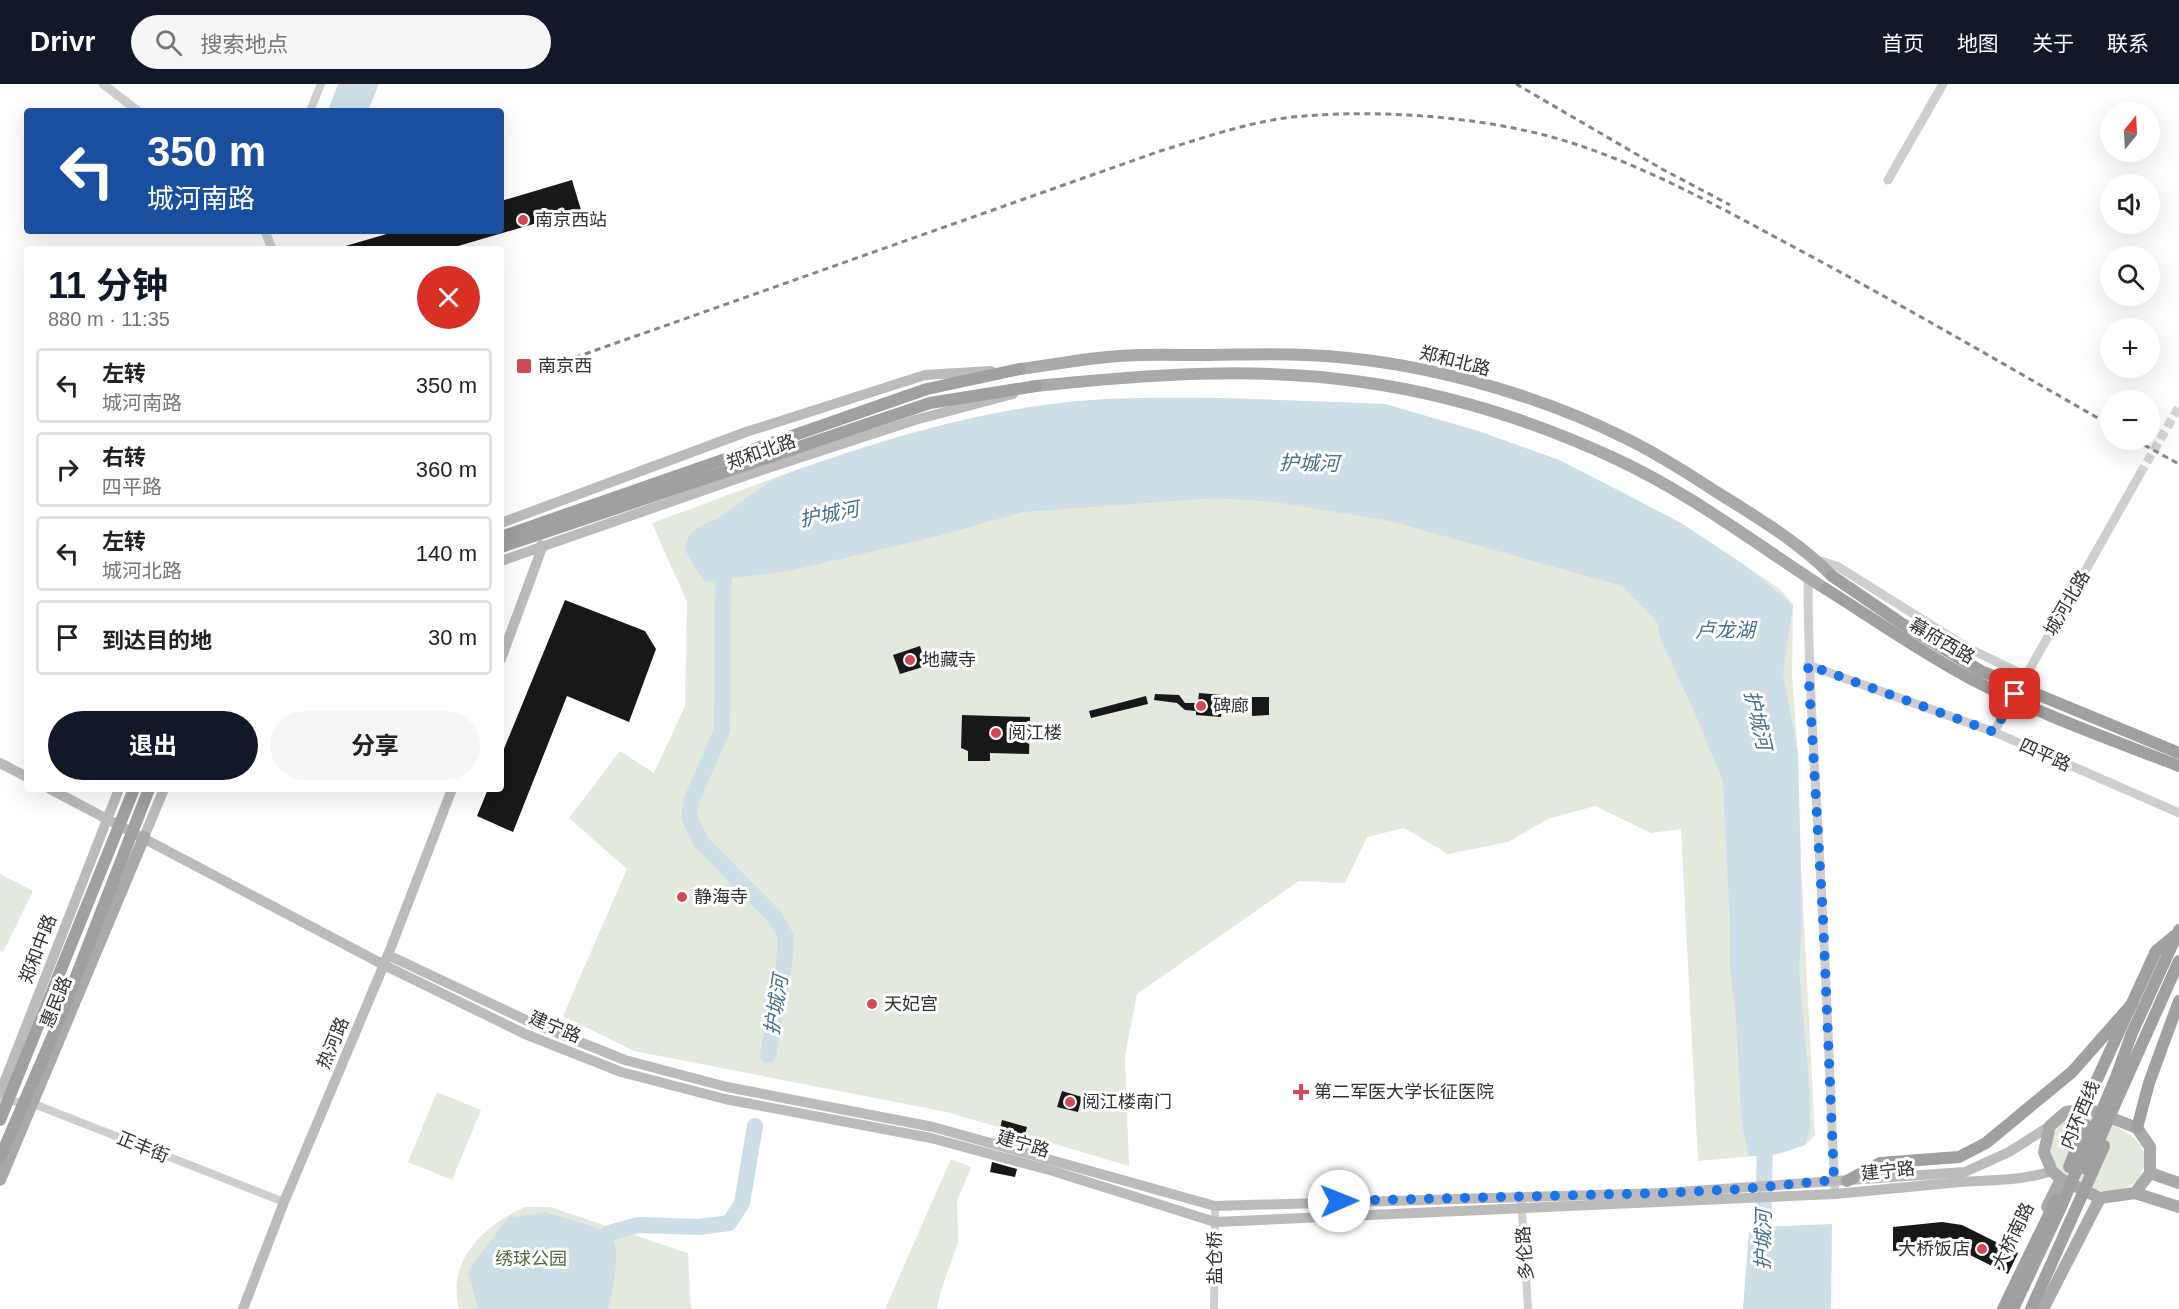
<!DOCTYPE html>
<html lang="zh">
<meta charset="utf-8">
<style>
body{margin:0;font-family:Arial,"Noto Sans SC",sans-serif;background:#f6f6f6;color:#222;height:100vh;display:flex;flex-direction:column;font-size:22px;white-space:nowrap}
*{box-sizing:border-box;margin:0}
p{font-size:20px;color:#767676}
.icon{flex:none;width:33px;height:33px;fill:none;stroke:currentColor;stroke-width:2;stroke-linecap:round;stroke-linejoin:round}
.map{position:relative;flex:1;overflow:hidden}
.drawer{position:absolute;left:24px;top:162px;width:480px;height:546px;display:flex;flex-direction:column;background:#fff;border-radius:6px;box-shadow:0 6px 24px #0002}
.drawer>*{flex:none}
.guide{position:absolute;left:24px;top:24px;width:480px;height:126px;border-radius:6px;box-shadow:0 6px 24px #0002;background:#1a4fa0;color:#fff;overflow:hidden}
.needle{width:39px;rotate:18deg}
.controls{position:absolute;left:2100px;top:18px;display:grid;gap:12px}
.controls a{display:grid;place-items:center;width:60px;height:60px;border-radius:50%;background:#fff;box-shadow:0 6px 24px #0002;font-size:30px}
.pin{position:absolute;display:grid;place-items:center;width:51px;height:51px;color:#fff;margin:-26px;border-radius:12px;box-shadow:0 3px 9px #0006}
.me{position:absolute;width:66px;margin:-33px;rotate:89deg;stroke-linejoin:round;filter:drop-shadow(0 0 4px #0008)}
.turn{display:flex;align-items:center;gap:21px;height:126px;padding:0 24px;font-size:27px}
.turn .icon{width:78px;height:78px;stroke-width:2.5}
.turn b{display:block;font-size:42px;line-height:51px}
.round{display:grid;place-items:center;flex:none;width:63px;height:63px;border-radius:32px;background:#f6f6f6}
.overview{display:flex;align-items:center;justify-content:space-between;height:102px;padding:0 24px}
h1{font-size:36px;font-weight:700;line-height:45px;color:#111827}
.primary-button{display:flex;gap:12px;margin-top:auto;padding:12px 24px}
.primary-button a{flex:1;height:69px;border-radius:36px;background:#111827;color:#fff;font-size:24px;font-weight:700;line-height:69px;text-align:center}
.primary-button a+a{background:#f6f6f6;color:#222}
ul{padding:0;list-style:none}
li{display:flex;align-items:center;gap:18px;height:75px;margin:0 12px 9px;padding:0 12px;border:3px solid #e0e0e0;border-radius:6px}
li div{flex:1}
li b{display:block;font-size:22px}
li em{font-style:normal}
header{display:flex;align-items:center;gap:36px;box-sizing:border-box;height:84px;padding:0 30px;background:#111827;color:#fff}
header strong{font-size:28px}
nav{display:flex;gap:33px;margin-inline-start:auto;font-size:21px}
.search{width:420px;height:54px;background:#f6f6f6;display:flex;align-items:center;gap:15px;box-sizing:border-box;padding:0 21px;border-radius:33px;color:#767676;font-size:22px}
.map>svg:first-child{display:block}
.green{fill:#e4e9de}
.water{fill:#cddee7}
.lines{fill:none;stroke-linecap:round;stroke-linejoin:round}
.river{stroke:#cddee7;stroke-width:16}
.building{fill:#181818}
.tertiary-tunnel{stroke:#d6d6d6;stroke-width:9;stroke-dasharray:9 4.5;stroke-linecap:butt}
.minor{stroke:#cecece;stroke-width:8}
.tertiary{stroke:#cecece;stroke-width:9}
.secondary{stroke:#bbb;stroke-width:10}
.primary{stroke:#a9a9a9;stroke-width:12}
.trunk{stroke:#a0a0a0;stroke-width:12}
.rail{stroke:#868686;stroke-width:3;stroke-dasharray:6 4.5;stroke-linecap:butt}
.route{stroke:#1a73e8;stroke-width:10;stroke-dasharray:0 18}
.poi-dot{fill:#d14a55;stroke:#fff;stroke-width:2}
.labels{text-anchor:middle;stroke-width:6;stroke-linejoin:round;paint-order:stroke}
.poi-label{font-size:18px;fill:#313131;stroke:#fff;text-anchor:start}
.street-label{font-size:18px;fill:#313131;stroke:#fff}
.park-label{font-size:18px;fill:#556843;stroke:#fff}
.water-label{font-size:20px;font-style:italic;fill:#48718a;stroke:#fff}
</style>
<header>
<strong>Drivr</strong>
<div class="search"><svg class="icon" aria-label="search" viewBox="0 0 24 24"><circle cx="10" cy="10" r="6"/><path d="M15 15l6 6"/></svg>搜索地点</div>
<nav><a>首页</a><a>地图</a><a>关于</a><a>联系</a></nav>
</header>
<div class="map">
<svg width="2179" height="1225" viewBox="0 0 2179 1225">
<rect width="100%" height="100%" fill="#fff"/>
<g class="green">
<path d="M1224 314 1385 320 1478 347 1559 376 1626 410 1681 439 1780 505 1793 521 1792 592 1798 671 1801 782 1815 1051 1805 1061 1778 1070 1698 1077 1681 745 1651 749 1595 722 1548 735 1508 758 1448 770 1404 744 1367 753 1345 799 1299 797 1137 910 1125 972 1129 1082 947 1028 634 967 563 932 627 785 569 734 620 667 654 689 685 622 687 518 652 439C770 397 891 345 1016 326 1085 315 1154 315 1224 314Z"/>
<path d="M0 790 33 807 3 868 0 867Z"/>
<path d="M437 1008 481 1026 452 1096 408 1078Z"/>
<path d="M2077 1031C2088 1031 2097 1035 2108 1039 2129 1048 2153 1061 2142 1088 2138 1097 2132 1103 2122 1105 2118 1106 2113 1108 2108 1108 2100 1108 2069 1094 2062 1088 2040 1069 2052 1038 2077 1031Z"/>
<path d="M951 1075 971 1083 957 1117 958 1158 940 1210 937 1225H885Z"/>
<path d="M526 1123H550L688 1169 691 1225H459C446 1177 485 1139 526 1123Z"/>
</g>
<g class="water">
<path d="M338 0H379L368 27H328Z"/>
<path d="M1224 314 1385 320 1478 347 1559 376 1681 439 1743 480 1793 521 1783 589 1798 671 1802 835 1799 886 1810 1009V1047L1805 1061 1778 1070 1749 1072 1742 1041 1736 935 1730 885V840L1723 698 1691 620 1662 559 1657 538 1622 502 1390 437 1275 418 1216 414 1023 428 938 452 789 487 705 498C701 491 685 470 685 463 687 443 711 439 725 430 742 417 759 403 778 394 798 384 821 378 842 371 922 344 1007 322 1091 316 1135 313 1180 314 1224 314Z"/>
<path d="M545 1128C558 1133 599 1142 608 1149 624 1159 612 1208 608 1225H478L468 1187 508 1134Z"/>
<path d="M1832 1140 1831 1225H1743L1749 1148 1760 1147V1143Z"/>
</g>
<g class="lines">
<g class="river">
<path d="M726 473 723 505 722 646 692 715 689 733 701 758 774 832 786 853 784 880 768 971"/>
<path d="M609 1149 638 1141 699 1143 729 1139 742 1119 755 1042"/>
<path d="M1763 1164 1765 1049"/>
</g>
</g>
<g class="building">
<path d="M572 96 581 126 448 165H343L342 163 397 147H501V117Z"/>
<path d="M565 516 645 547 656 565 629 638 567 612 513 748 477 732 488 705H501V672Z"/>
<path d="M920 562 926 582 900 590 893 571Z"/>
<path d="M1199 609 1223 611 1221 633 1196 631V627L1185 626 1177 619 1154 616 1155 610 1179 611 1185 619H1198Z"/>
<path d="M1146 612 1148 620 1091 634 1089 627Z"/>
<path d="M1252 613H1269V631L1252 632Z"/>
<path d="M962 631 1030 633 1029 670 990 669V677H968V667L961 664Z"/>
<path d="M1062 1007 1082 1013 1078 1028 1057 1023Z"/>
<path d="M1002 1036 1027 1043 1022 1060 998 1053Z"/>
<path d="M992 1078 1017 1085 1015 1093 990 1088Z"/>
<path d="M1942 1138 1962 1141 2018 1169 2008 1190 1962 1167 1946 1162 1893 1167V1143Z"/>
</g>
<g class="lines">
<path class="tertiary-tunnel" d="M2140 390 2179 323"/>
<g class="minor">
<path d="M310 27 321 0"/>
<path d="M0 1016 34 1020 284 1118"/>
<path d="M1521 1113 1528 1225"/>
<path d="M1214 1225 1215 1122"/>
</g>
<g class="tertiary">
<path d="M103 0 138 27"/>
<path d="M1888 96 1943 0"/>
<path d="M265 147 272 165"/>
<path d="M1817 476 1837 482 1968 564 2026 592"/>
<path d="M1808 493C1808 596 1816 699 1821 801 1827 904 1830 1007 1835 1110"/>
<path d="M1808 581 1994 648 2179 729"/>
<path d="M1994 648 2140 390"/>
</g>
<g class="secondary">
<path d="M501 439 746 348 925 291 991 287"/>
<path d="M501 477 753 389 915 336 1013 310"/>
<path d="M501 575 542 464 541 461"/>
<path d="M0 679 27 693"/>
<path d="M50 705 384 881 525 950 621 988 725 1015 931 1054 1053 1087 1215 1138 1835 1110C1877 1106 1918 1102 1960 1098 1992 1096 2021 1097 2052 1087"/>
<path d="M144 753 164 705"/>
<path d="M388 871 530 938 625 976 727 1003 933 1043 1215 1122 1664 1109 1965 1088 2009 1068 2050 1042"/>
<path d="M0 1009 119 705"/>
<path d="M243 1225 284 1118 388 871 452 705"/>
</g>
<g class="primary">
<path d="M1020 285C1053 281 1086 274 1119 272 1146 270 1174 271 1201 271 1236 271 1271 269 1306 271 1411 275 1531 307 1625 354 1656 369 1686 388 1715 407 1755 432 1799 458 1832 492"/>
<path d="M1036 302C1143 291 1255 282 1362 298 1449 310 1534 337 1614 374 1690 409 1756 460 1826 505"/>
<path d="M2089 1025 2137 1044 2150 1063V1089L2135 1109 2100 1114 2061 1095 2052 1087 2044 1068 2050 1042 2066 1028Z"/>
<path d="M2150 1089 2179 1099"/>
<path d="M0 1096 144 753"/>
<path d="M2135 1109 2179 1123"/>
<path d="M2047 1123 2061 1095"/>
<path d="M2043 1225 2100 1114"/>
</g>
<g class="trunk">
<path d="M501 453 927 305 1020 285"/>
<path d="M501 463 930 319 1036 302"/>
<path d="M1832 492 1904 541 1981 587 2179 669"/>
<path d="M1826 505C1875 536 1922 569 1973 596 2039 630 2110 655 2179 682"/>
<path d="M2083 1026 2156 867 2174 852"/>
<path d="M0 1036 134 705"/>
<path d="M2137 1044 2149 999 2179 917"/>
<path d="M0 1074 56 944 149 705"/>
<path d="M2069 1083 2086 1041"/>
<path d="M2086 1085 2179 877"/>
<path d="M1847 1097 1880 1079 1959 1073 1986 1059 2072 988 2132 920"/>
<path d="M2003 1225 2056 1116"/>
<path d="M2013 1225 2061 1123 2116 993 2132 949 2179 846"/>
<path d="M2031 1225 2104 1062"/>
</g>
<g class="rail">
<path d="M1516 0 1662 85 1730 121"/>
<path d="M565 277 1160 67C1207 53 1256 35 1305 32 1391 25 1500 34 1581 62 1649 85 1714 120 1777 154 1890 214 2000 278 2110 341"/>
<path d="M2135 356 2179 380"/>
</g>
</g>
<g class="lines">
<path class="route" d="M1339 1117 1664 1109 1743 1105 1834 1096 1823 834 1808 581 1994 648 2015 610"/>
</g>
<g class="poi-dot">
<circle cx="523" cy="136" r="6"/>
<rect x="516" y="274" width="16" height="16" rx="3"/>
<circle cx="910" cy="576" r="6"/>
<circle cx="1201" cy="622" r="6"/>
<circle cx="996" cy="649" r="6"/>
<circle cx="682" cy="813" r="6"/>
<circle cx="872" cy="920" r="6"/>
<path d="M1298 999h6v6h6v6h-6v6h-6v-6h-6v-6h6z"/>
<circle cx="1070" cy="1018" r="6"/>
<circle cx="1982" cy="1165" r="6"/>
</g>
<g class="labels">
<g class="poi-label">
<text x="535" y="142">南京西站</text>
<text x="538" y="288">南京西</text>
<text x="922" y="582">地藏寺</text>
<text x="1213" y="628">碑廊</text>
<text x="1008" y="655">阅江楼</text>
<text x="694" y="819">静海寺</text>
<text x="884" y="926">天妃宫</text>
<text x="1314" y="1014">第二军医大学长征医院</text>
<text x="1082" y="1024">阅江楼南门</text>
<text x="1970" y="1171" text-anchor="end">大桥饭店</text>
</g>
<g class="street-label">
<text transform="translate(1455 277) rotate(14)" y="6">郑和北路</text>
<text transform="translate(761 368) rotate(-19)" y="6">郑和北路</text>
<text transform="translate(2067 519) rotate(-60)" y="6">城河北路</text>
<text transform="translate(1942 557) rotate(30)" y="6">幕府西路</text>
<text transform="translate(2045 671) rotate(24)" y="6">四平路</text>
<text transform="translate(38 865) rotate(-69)" y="6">郑和中路</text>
<text transform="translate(56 918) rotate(-68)" y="6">惠民路</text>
<text transform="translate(555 943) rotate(23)" y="6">建宁路</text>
<text transform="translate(333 959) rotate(-67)" y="6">热河路</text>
<text transform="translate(2080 1031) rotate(-67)" y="6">内环西线</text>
<text transform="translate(1023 1060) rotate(16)" y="6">建宁路</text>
<text transform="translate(143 1063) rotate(22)" y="6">正丰街</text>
<text transform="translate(1888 1087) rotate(-6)" y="6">建宁路</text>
<text transform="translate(2013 1152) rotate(-64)" y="6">大桥南路</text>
<text transform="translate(1525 1169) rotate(-94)" y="6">多伦路</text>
<text transform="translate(1215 1174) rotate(-90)" y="6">盐仓桥</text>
</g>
<g class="park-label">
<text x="531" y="1181">绣球公园</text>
</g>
<g class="water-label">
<text transform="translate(1309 379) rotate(1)" y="7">护城河</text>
<text transform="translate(829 430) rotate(-11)" y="7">护城河</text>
<text x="1725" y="553">卢龙湖</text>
<text transform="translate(1758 636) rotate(77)" y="7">护城河</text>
<text transform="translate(776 921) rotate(-81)" y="7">护城河</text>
<text transform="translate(1763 1156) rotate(-89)" y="7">护城河</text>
</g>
</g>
</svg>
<div class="controls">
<a><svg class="needle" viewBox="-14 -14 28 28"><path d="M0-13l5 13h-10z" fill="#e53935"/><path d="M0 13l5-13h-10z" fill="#767676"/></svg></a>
<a><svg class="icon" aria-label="sound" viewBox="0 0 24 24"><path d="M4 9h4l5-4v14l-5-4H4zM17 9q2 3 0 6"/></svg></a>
<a><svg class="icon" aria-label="search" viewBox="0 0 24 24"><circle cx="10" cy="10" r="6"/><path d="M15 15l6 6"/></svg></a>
<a>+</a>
<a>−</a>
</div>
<div class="pin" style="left:2015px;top:610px;background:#d93025"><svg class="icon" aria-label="arrive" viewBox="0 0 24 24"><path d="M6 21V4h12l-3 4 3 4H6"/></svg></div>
<svg class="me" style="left:1339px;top:1117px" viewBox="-20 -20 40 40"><circle r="19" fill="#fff"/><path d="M0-13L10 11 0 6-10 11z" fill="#1a73e8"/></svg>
<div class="guide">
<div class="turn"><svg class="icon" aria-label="left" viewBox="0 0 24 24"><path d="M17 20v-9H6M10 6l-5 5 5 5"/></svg><div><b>350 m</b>城河南路</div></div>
</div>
<section class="drawer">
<div class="overview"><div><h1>11 分钟</h1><p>880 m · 11:35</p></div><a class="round" style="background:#d93025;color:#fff"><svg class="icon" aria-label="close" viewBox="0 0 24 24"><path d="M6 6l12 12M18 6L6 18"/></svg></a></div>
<ul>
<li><svg class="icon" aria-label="left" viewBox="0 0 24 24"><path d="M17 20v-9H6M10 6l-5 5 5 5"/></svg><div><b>左转</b><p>城河南路</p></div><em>350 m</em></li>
<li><svg class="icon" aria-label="right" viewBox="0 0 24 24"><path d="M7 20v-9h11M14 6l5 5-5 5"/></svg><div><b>右转</b><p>四平路</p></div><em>360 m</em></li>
<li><svg class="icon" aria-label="left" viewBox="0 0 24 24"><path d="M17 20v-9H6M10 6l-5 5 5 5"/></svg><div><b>左转</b><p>城河北路</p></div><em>140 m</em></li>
<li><svg class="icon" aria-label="arrive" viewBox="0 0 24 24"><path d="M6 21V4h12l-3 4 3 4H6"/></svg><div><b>到达目的地</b></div><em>30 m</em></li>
</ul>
<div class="primary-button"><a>退出</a><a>分享</a></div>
</section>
</div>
